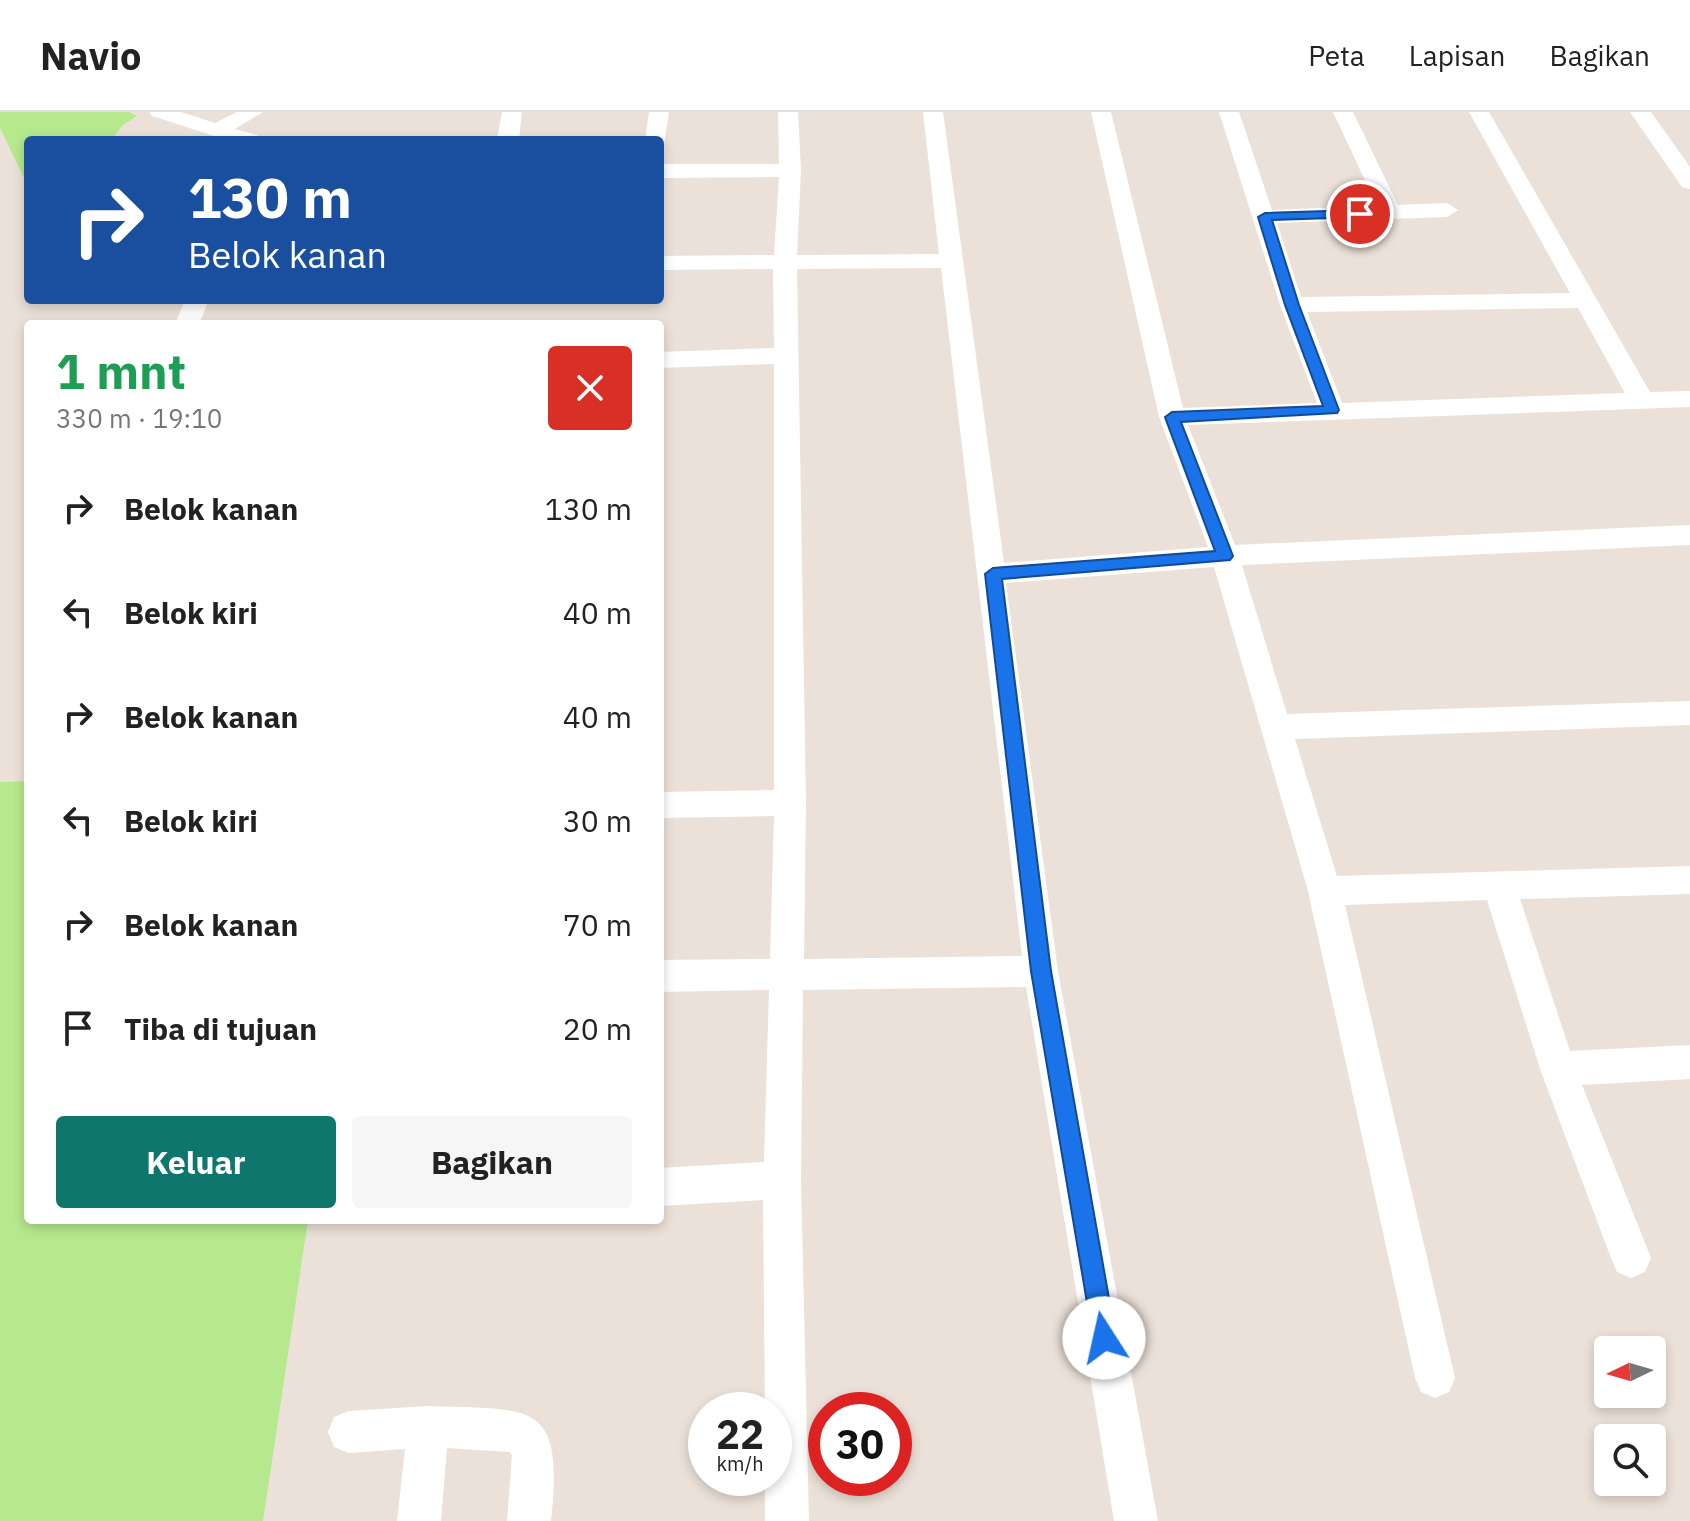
<!DOCTYPE html>
<html lang="id">
<meta charset="utf-8">
<style>
body{margin:0;font-family:"IBM Plex Sans",sans-serif;background:#f6f6f6;color:#222;height:100vh;display:flex;flex-direction:column;font-size:30px;white-space:nowrap}
*{box-sizing:border-box;margin:0}
p{font-size:26px;color:#767676}
.icon{flex:none;width:44px;height:44px;fill:none;stroke:currentColor;stroke-width:2;stroke-linecap:round;stroke-linejoin:round}
.map{position:relative;flex:1;overflow:hidden}
.panel{position:absolute;left:24px;top:208px;width:640px;height:904px;display:flex;flex-direction:column;background:#fff;border-radius:8px;box-shadow:0 4px 12px #0003}
.panel>*{flex:none}
.banner{position:absolute;left:24px;top:24px;width:640px;height:168px;border-radius:8px;box-shadow:0 4px 12px #0003;background:#1a4fa0;color:#fff;overflow:hidden}
.needle{width:52px;rotate:265deg}
.tools{position:absolute;left:1594px;top:1224px;display:grid;gap:16px}
.tools a{display:grid;place-items:center;width:72px;height:72px;border-radius:8px;background:#fff;box-shadow:0 4px 12px #0003;font-size:40px}
.speed{position:absolute;left:688px;top:1280px;display:flex;gap:16px;font-size:40px;font-weight:700;text-align:center}
.speed>*{display:grid;place-content:center;width:104px;height:104px;border-radius:50%;background:#fff;box-shadow:0 4px 12px #0003;line-height:1}
.speed small{font-size:20px;font-weight:400}
.speed .limit{border:12px solid #d22;background:#fff;color:#111}
.pin{position:absolute;display:grid;place-items:center;width:68px;height:68px;color:#fff;margin:-34px;border:4px solid #fff;border-radius:50%;box-shadow:0 2px 8px #0007}
.me{position:absolute;width:88px;margin:-44px;rotate:350deg;stroke-linejoin:round;filter:drop-shadow(0 0 6px #0008)}
.turn{display:flex;align-items:center;gap:28px;height:168px;padding:0 32px;font-size:36px}
.turn .icon{width:104px;height:104px;stroke-width:2.5}
.turn b{display:block;font-size:56px;line-height:68px}
.round{display:grid;place-items:center;flex:none;width:84px;height:84px;border-radius:8px;background:#f6f6f6}
.summary{display:flex;align-items:center;justify-content:space-between;height:136px;padding:0 32px}
h1{font-size:48px;font-weight:700;line-height:60px;color:#1e9e55}
.cta{display:flex;gap:16px;margin-top:auto;padding:16px 32px}
.cta a{flex:1;height:92px;border-radius:8px;background:#0f766e;color:#fff;font-size:32px;font-weight:700;line-height:92px;text-align:center}
.cta a+a{background:#f6f6f6;color:#222}
ul{padding:0;list-style:none}
li{display:flex;align-items:center;gap:24px;height:104px;padding:0 32px}
li div{flex:1}
li b{display:block;font-size:30px}
li em{font-style:normal}
header{display:flex;align-items:center;gap:48px;box-sizing:border-box;height:112px;padding:0 40px;background:#fff;border-bottom:2px solid #e0e0e0}
header strong{font-size:38px}
nav{display:flex;gap:44px;margin-inline-start:auto;font-size:28px}
.map>svg:first-child{display:block}
.green{fill:#b6e98e}
.lines{fill:none;stroke-linecap:round;stroke-linejoin:round}
.street{fill:#fff;fill-rule:evenodd}
.route{fill:#1a73e8;stroke:#114b97;stroke-width:2}
</style>
<header>
<strong>Navio</strong>
<nav><a>Peta</a><a>Lapisan</a><a>Bagikan</a></nav>
</header>
<div class="map">
<svg width="1690" height="1409" viewBox="0 0 1690 1409">
<rect width="100%" height="100%" fill="#ece1d8"/>
<g class="green">
<path d="M0 0H129L137 4 123 13 111 28H28V74L0 16Z"/>
<path d="M28 669V1108H308L263 1409H0V670Z"/>
</g>
<g class="lines">
<g class="street">
<path d="M149 0H181L215 11 237 0H263L235 17 257 23 260 28H227L152 4Z"/>
<path d="M502 0H522L519 28H497Z"/>
<path d="M649 0H669L664 33H660V28H645Z"/>
<path d="M778 0H798L801 58 797 143 939 142 923 0H943L1004 451 1208 435 1159 305 1091 0H1111L1183 296 1317 291 1280 193 1219 0H1239L1272 98 1377 94 1333 0H1353L1398 93 1447 91 1458 98 1447 105 1277 111 1301 185 1570 181 1469 0H1489L1650 280 1690 279V295L1188 313 1235 433 1690 413V433L1242 453 1287 602 1690 589V613L1295 627 1337 764 1690 754V782L1520 787 1570 939 1690 933V967L1582 973 1651 1146 1645 1160 1631 1166 1617 1160 1611 1146 1540 957 1487 788 1345 793 1455 1266 1449 1280 1435 1286 1421 1280 1415 1266 1308 779 1214 455 1006 471 1058 859 1158 1409H1114L1026 875 803 878 801 1068 809 1409H765V1366H774V1298H765L763 1088 660 1094V1056L764 1050 769 878 660 880V848L770 847 774 704 660 706V680L774 678V252L660 256V240L774 236 773 157 660 158V144L774 143 779 65 660 66V52H779ZM941 156 1022 844 804 847 806 691 797 157ZM1578 196 1625 281 1342 291 1307 200Z"/>
<path d="M1630 0H1651L1690 55V77L1682 75Z"/>
<path d="M185 188H209L199 212H175Z"/>
<path d="M428 1294C533 1298 564 1287 551 1409H507L512 1343 510 1340 447 1336 441 1409H397L405 1337 349 1341 334 1335 328 1320 334 1305 349 1299Z"/>
</g>
</g>
<path class="route" d="M1360 98 1366 102 1364 105 1272 108 1299 193 1339 298 1337 301 1181 310 1233 444 1230 448 1002 467 1051 859 1116 1226 1113 1234 1104 1237 1096 1234 1093 1226 1031 859 985 462 993 456 1215 439 1165 305 1172 300 1323 294 1285 193 1258 105 1265 101Z"/>
</svg>
<div class="tools">
<a><svg class="needle" viewBox="-14 -14 28 28"><path d="M0-13l5 13h-10z" fill="#e53935"/><path d="M0 13l5-13h-10z" fill="#767676"/></svg></a>
<a><svg class="icon" aria-label="search" viewBox="0 0 24 24"><circle cx="10" cy="10" r="6"/><path d="M15 15l6 6"/></svg></a>
</div>
<div class="speed"><div>22<small>km/h</small></div><div class="limit">30</div></div>
<div class="pin" style="left:1360px;top:102px;background:#d93025"><svg class="icon" aria-label="arrive" viewBox="0 0 24 24"><path d="M6 21V4h12l-3 4 3 4H6"/></svg></div>
<svg class="me" style="left:1104px;top:1226px" viewBox="-20 -20 40 40"><circle r="19" fill="#fff"/><path d="M0-13L10 11 0 6-10 11z" fill="#1a73e8"/></svg>
<div class="banner">
<div class="turn"><svg class="icon" aria-label="right" viewBox="0 0 24 24"><path d="M7 20v-9h11M14 6l5 5-5 5"/></svg><div><b>130 m</b>Belok kanan</div></div>
</div>
<section class="panel">
<div class="summary"><div><h1>1 mnt</h1><p>330 m · 19:10</p></div><a class="round" style="background:#d93025;color:#fff"><svg class="icon" aria-label="close" viewBox="0 0 24 24"><path d="M6 6l12 12M18 6L6 18"/></svg></a></div>
<ul>
<li><svg class="icon" aria-label="right" viewBox="0 0 24 24"><path d="M7 20v-9h11M14 6l5 5-5 5"/></svg><div><b>Belok kanan</b></div><em>130 m</em></li>
<li><svg class="icon" aria-label="left" viewBox="0 0 24 24"><path d="M17 20v-9H6M10 6l-5 5 5 5"/></svg><div><b>Belok kiri</b></div><em>40 m</em></li>
<li><svg class="icon" aria-label="right" viewBox="0 0 24 24"><path d="M7 20v-9h11M14 6l5 5-5 5"/></svg><div><b>Belok kanan</b></div><em>40 m</em></li>
<li><svg class="icon" aria-label="left" viewBox="0 0 24 24"><path d="M17 20v-9H6M10 6l-5 5 5 5"/></svg><div><b>Belok kiri</b></div><em>30 m</em></li>
<li><svg class="icon" aria-label="right" viewBox="0 0 24 24"><path d="M7 20v-9h11M14 6l5 5-5 5"/></svg><div><b>Belok kanan</b></div><em>70 m</em></li>
<li><svg class="icon" aria-label="arrive" viewBox="0 0 24 24"><path d="M6 21V4h12l-3 4 3 4H6"/></svg><div><b>Tiba di tujuan</b></div><em>20 m</em></li>
</ul>
<div class="cta"><a>Keluar</a><a>Bagikan</a></div>
</section>
</div>
